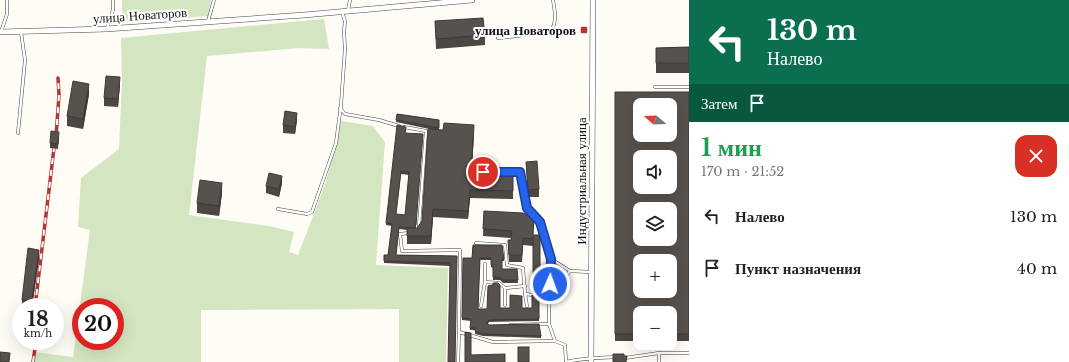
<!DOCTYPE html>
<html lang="ru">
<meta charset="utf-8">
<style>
body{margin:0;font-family:"Libre Baskerville",serif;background:#f2f2f2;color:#222;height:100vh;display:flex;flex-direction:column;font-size:15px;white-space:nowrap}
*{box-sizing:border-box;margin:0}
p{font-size:13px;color:#767676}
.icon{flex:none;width:22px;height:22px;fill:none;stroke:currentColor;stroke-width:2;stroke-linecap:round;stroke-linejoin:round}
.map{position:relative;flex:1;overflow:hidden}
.panel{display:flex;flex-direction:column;background:#fff;width:380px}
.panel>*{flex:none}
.top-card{background:#0b6e4f;color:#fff;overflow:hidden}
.needle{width:26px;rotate:289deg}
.controls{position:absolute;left:633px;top:98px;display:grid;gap:8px}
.controls a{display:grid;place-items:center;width:44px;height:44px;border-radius:8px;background:#fff;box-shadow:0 4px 16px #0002;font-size:20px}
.speed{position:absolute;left:12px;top:298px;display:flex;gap:8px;font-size:20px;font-weight:700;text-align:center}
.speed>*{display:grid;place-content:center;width:52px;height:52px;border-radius:50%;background:#fff;box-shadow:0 4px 16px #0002;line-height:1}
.speed small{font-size:10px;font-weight:400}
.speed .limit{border:6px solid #d22;background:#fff;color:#111}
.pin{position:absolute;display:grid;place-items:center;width:34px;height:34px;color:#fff;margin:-17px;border:2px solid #fff;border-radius:50%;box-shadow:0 1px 4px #0007}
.me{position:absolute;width:44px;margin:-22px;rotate:2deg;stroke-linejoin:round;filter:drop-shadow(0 0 3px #0008)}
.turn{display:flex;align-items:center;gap:14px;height:84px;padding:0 12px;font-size:18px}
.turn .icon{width:52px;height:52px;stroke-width:2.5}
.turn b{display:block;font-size:28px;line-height:34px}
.then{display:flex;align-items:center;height:38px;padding:0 12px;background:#0003;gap:8px;font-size:15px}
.round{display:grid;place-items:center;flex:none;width:42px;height:42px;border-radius:12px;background:#f2f2f2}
.summary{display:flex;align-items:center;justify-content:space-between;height:68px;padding:0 12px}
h1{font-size:24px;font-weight:700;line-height:30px;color:#1e9e55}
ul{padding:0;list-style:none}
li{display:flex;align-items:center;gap:12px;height:52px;padding:0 12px}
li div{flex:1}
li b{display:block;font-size:15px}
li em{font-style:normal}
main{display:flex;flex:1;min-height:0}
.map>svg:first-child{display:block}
.green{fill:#d3e6c1;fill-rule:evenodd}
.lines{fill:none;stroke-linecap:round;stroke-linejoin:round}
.lane-casing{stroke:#444;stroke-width:3.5}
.street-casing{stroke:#444;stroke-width:6}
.lane{stroke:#fff;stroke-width:2.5}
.street{stroke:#fff;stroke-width:5}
.rail-casing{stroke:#b43538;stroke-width:3.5}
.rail{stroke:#fff;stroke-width:2;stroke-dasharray:6;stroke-linecap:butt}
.wall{fill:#4c4743;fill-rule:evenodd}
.shaded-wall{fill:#3e3937}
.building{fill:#58524e;stroke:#3e3937;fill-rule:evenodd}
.route-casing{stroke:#184099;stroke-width:10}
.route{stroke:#2563eb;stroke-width:7}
.poi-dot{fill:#b43538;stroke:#fff;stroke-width:1.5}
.labels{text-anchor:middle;stroke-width:4;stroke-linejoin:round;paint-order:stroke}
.street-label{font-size:13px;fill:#111;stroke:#fff}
.poi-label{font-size:13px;font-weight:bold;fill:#111;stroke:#fff;text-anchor:end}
</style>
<main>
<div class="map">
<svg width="689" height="362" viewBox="0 0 689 362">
<rect width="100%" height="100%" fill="#fefcf5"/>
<g class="green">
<path d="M122 0H211L208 16 122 23Z"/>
<path d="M324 19 329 49 300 48 207 56 189 215 269 226 294 232 289 252 298 255 326 182 341 121 373 126 385 142 376 265 448 268 446 362H399V309L201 310V362H32L34 352 73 357 90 230 78 227 81 178 119 149 122 81 121 38ZM81 307H115V341H81Z"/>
</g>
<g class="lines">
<defs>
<g id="lane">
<path d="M348 10 350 0"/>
<path d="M208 21 214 0"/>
<path d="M107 29 113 10V0"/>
<path d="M1 32 7 14V0"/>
<path d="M498 38 551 32C557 21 555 12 553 0"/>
<path d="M655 87H689"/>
<path d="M340 108 345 114 379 120 399 126"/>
<path d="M404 127 426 131 419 226"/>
<path d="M18 133 25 60 21 32"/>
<path d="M483 172 520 173 527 208 540 222 551 259 570 271"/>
<path d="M278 209 307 214 312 212 336 143 341 105 345 49 344 32 345 21 342 12"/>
<path d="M409 233 400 234 402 251 460 250 459 332 493 342 555 341 565 345 566 361"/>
<path d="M476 243 505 245 507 265 523 268 525 294 549 297 551 259"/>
<path d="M485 264V282"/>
<path d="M525 294 527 306"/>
<path d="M505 305V288"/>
<path d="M481 306 485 282 499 283 505 288 525 286"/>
<path d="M510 325 549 324"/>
<path d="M555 341 549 324V297L570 271 591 272"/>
<path d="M625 358 659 353H689"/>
<path d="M458 362 459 333"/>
<path d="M566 362C582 358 599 358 616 357"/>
<path d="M659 362V353"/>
</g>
<g id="street">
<path d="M0 32 106 29 304 15 472 0"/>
<path d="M591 362 593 0"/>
</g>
</defs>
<use href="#lane" class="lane-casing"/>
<use href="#street" class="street-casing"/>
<use href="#lane" class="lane"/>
<use href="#street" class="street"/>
<defs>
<g id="rail">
<path d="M56 137 59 95 58 78"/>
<path d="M35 307 54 148"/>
<path d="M33 362 36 341"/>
</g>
</defs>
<use href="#rail" class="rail-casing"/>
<use href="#rail" class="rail"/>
</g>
<g class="wall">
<path d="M435 21 485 35V45L436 49Z"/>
<path d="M689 47V73H656V48Z"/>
<path d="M120 84 118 107 104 106V98Z"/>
<path d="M615 92H689V341H670V313H640V341H615Z"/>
<path d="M89 94 83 129 67 126V116Z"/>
<path d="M397 114 439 120V130L474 133 472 172 513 181V199L470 198 468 219 433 217 431 244H407V230L399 229 396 255 457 256 450 266 384 263V255H388L392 226 386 225V223L405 133 416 228H417L422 221 434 130 396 122ZM401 174 409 175 405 215 396 214Z"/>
<path d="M297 120 295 134 283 133V125Z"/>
<path d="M59 137 58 149 50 148V143Z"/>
<path d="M526 162 539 189V197H528Z"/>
<path d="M282 183 279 197 266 193V186Z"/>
<path d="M222 193 219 216 197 213V203Z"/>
<path d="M484 211 534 235H540V293L533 292V244V246L523 245 522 262H509L508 240H511V238L483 236Z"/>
<path d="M473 245 504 259V261H502V269H517L518 283H503L500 280H493V268L491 267V260H480L478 309 532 308 539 296V321L489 322 488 324 489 325 541 336V338L483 336 475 334V330H470L471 321 462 320 463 258H472Z"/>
<path d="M39 259 32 307H22V300Z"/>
</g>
<g class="shaded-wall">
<path d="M120 77V84L118 107V99Z"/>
<path d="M89 84V94L83 129V119Z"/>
<path d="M297 113V120L295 134V127Z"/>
<path d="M474 125V133L471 179V172Z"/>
<path d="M282 176V183L279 197V189Z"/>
<path d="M222 183V193L219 216V206Z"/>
<path d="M470 190V198L468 219V211Z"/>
<path d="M433 209V217L431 244V236Z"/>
<path d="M39 250V259L32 307V301Z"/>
</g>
<g class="building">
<path d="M483 18 485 35 436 39 435 21Z"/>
<path d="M689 47V63H656V48Z"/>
<path d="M106 76 120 77 118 99 104 98Z"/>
<path d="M73 81 89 84 83 119 67 116Z"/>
<path d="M615 92H689V334H670V313H640V334H615ZM640 105H670V135H640ZM640 157H670V187H640ZM640 209H670V239H640ZM640 261H670V291H640Z"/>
<path d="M285 111 297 113 295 127 283 125Z"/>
<path d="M397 114 439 120V128L396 120Z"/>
<path d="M444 123 474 125 471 172 513 173V191L470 190 468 211 433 209 431 236H407V228H417L422 221 428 129 443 130Z"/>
<path d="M397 125 406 127 405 133 423 134 416 225 414 228 399 227 396 255 457 256 455 362H448L450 263 384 261V255H388L392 224 386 223ZM401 171 409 172 405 215 396 214Z"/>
<path d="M51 131 59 132 58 144 50 143Z"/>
<path d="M537 161 539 189 528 190 526 162Z"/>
<path d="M269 173 282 176 279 189 266 186Z"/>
<path d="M200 180 222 183 219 206 197 203Z"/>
<path d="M484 211 523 213 534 218 533 235H540V286L533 285V236V239L523 238 522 255H509L508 240H511L512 231 483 229Z"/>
<path d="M473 245H502L504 259H502V269H517L518 280H503L500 278 493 277V265H491V258H480L478 309H487L488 286 493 285V283H498L500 285V308H510V295L522 296V308H532V295L539 296V319L489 320 486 323 489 325 539 324 541 336 483 334 475 331V328H470L471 319 462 318 463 258H472Z"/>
<path d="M28 248 39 250 32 301 22 300Z"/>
<path d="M465 332 471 333V355L505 354V362H465Z"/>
<rect x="518" y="347" width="11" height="15"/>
<path d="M0 352 10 353 9 362H0Z"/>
<path d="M613 354H624V356H627L626 362H613Z"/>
</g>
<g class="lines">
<defs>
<path id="route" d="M483 172H520L527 208 540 222 551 259 550 284"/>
</defs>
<use href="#route" class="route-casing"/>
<use href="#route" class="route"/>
</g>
<rect class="poi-dot" x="580" y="26" width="8" height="8" rx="2"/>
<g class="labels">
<g class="street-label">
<text transform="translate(140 15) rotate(-4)" y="5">улица Новаторов</text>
<text transform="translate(581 181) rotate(-90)" y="5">Индустриальная улица</text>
</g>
<g class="poi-label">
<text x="576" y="35">улица Новаторов</text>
</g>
</g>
</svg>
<div class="controls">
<a><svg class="needle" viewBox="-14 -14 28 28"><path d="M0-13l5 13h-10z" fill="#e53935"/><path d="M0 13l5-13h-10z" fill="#767676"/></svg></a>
<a><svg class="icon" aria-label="sound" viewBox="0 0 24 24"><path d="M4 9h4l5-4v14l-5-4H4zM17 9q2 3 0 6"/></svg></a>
<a><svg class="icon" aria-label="layers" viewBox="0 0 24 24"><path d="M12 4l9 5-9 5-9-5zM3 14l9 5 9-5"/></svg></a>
<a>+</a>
<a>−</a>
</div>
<div class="speed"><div>18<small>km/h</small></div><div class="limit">20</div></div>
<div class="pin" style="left:483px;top:172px;background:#d93025"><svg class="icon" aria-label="arrive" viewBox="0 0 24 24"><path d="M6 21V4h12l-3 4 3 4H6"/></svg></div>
<svg class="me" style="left:550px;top:284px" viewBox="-20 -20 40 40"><circle r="17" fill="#2563eb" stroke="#fff" stroke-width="3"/><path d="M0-11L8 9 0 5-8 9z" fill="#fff"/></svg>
</div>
<section class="panel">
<div class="top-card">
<div class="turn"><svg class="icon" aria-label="left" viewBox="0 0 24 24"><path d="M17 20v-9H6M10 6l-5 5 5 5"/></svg><div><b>130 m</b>Налево</div></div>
<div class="then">Затем<svg class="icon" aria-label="arrive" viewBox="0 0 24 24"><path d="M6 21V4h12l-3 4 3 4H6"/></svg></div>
</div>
<div class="summary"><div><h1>1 мин</h1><p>170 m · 21:52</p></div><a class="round" style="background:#d93025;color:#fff"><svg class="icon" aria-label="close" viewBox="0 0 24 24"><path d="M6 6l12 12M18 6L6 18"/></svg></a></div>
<ul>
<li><svg class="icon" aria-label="left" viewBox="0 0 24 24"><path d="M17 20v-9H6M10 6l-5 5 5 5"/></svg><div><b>Налево</b></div><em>130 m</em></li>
<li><svg class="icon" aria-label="arrive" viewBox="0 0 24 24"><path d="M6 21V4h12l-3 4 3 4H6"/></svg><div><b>Пункт назначения</b></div><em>40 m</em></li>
</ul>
</section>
</main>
